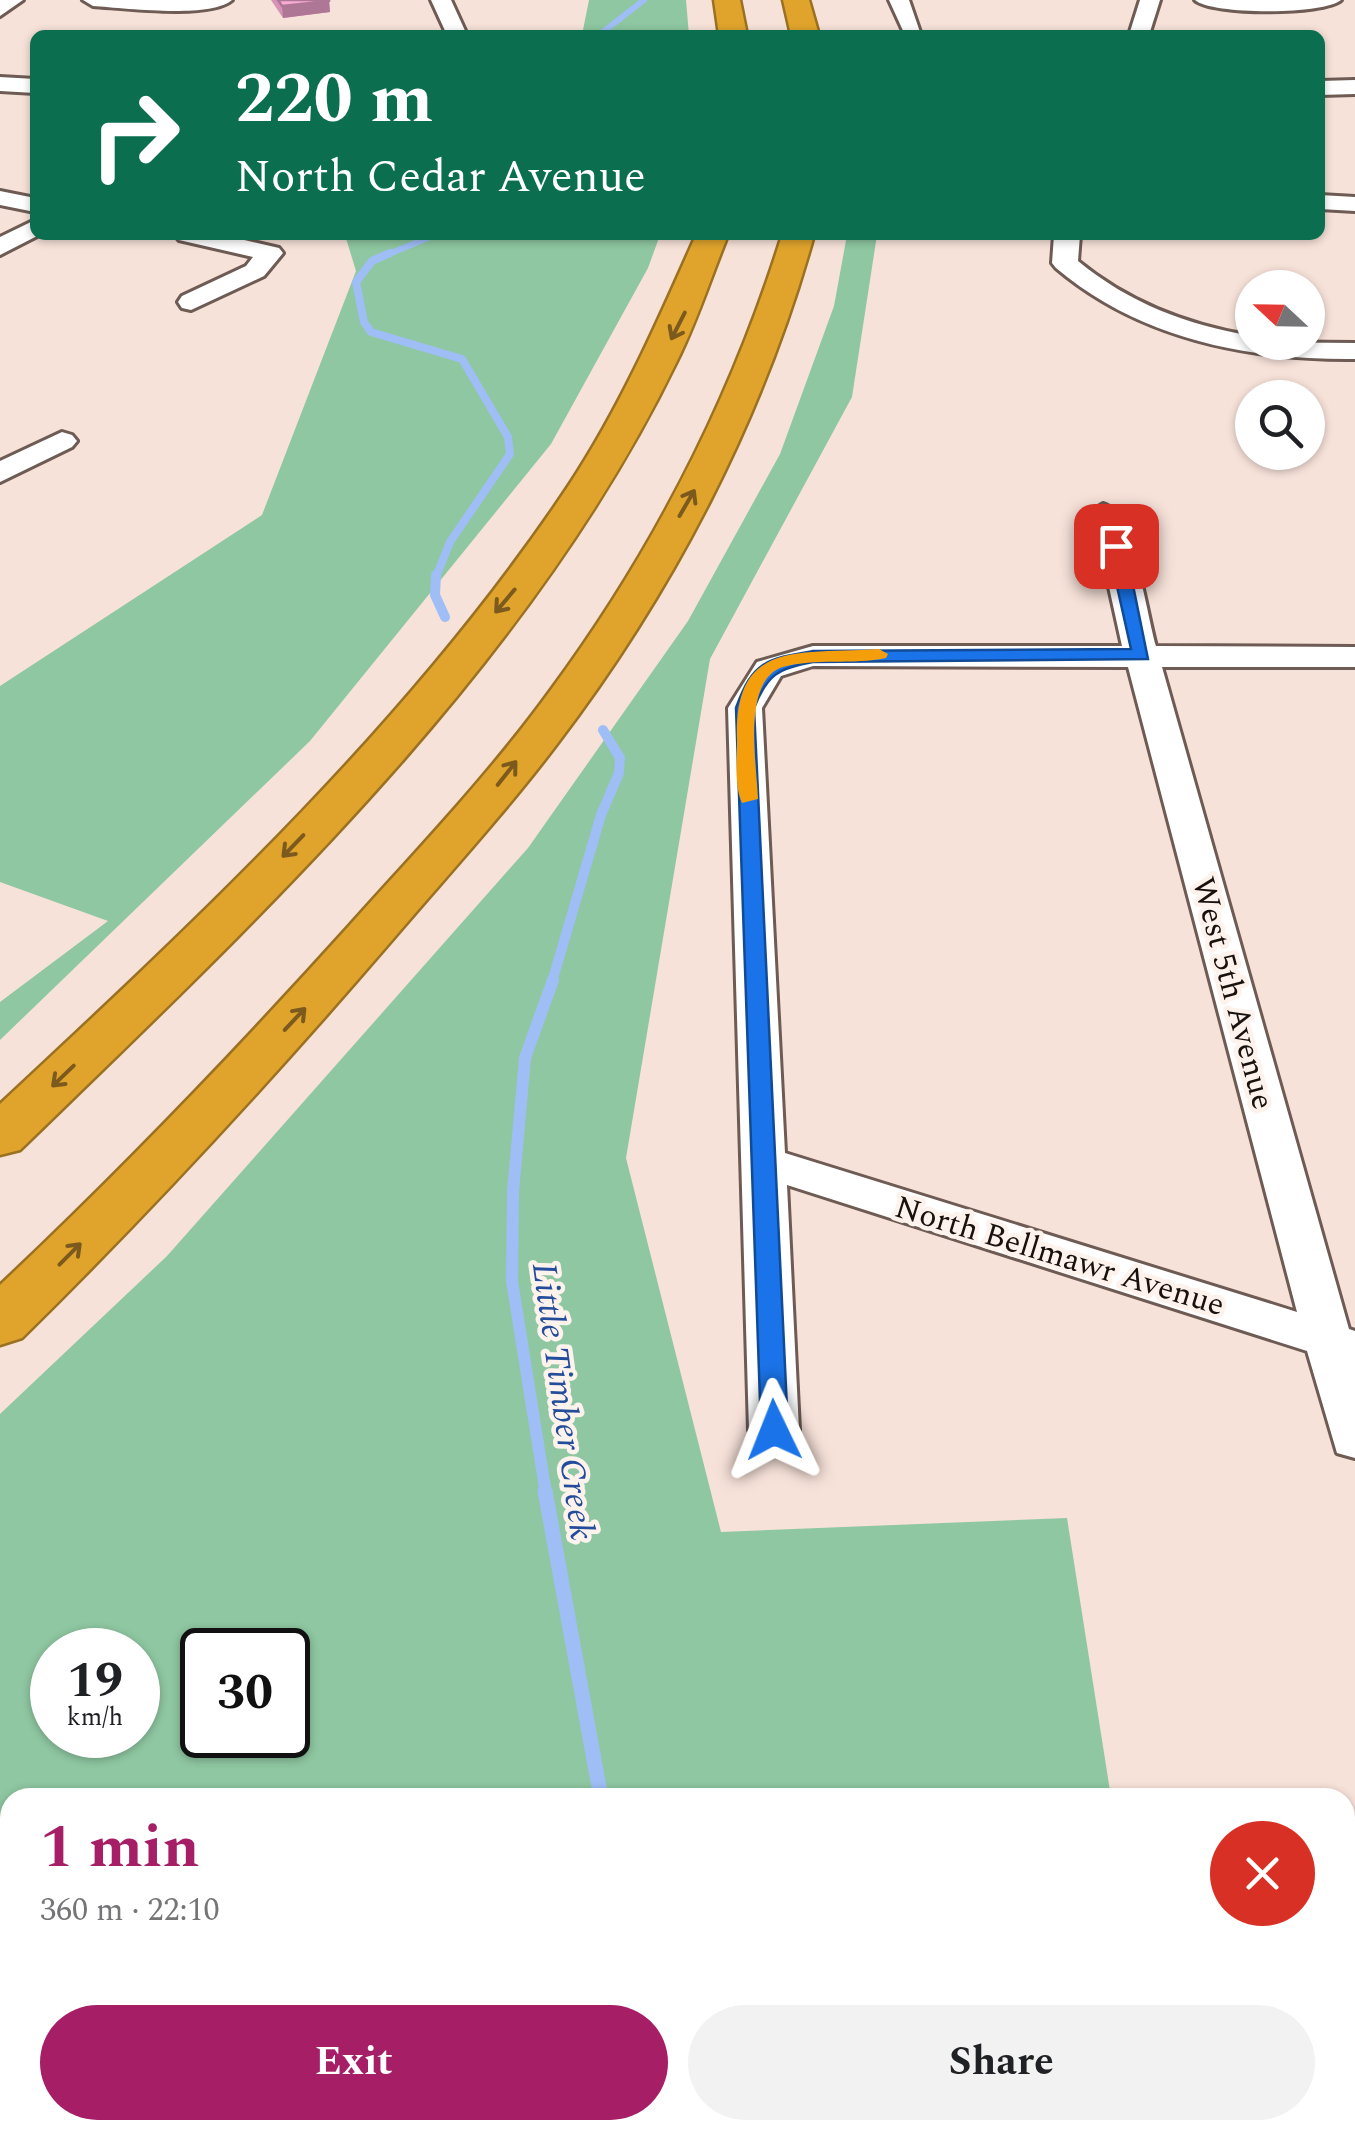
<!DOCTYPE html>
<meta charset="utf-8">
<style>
body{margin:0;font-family:Spectral,serif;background:#f2f2f2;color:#202124;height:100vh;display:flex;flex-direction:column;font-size:38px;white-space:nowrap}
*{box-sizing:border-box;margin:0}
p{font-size:32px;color:#757577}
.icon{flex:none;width:55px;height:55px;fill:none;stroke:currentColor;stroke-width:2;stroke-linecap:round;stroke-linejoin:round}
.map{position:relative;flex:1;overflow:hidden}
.details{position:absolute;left:0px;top:1788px;width:1355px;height:352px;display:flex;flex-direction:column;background:#fff;border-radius:30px 30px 0 0;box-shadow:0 2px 8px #0004}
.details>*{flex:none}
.banner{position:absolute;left:30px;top:30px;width:1295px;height:210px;border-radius:15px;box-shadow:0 2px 8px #0004;background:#0b6e4f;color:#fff;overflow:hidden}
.needle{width:65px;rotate:292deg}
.fabs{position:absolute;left:1235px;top:270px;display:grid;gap:20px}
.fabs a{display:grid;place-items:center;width:90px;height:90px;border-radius:50%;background:#fff;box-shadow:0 2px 8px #0004;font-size:50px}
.speed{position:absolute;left:30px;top:1628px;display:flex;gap:20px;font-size:50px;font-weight:700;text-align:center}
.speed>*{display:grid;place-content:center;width:130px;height:130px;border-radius:50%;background:#fff;box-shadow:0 2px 8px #0004;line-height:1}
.speed small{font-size:25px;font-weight:400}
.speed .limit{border:5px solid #111;border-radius:15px;background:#fff;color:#111}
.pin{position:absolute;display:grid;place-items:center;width:85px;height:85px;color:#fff;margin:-42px;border-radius:20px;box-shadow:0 5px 15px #0006}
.me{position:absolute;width:110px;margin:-55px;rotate:358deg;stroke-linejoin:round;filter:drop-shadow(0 0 8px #0008)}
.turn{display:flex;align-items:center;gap:35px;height:210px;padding:0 40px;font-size:45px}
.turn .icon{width:130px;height:130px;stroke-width:2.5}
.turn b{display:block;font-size:70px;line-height:85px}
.round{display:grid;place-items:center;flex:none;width:105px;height:105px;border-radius:52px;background:#f2f2f2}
.head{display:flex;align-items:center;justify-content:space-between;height:170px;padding:0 40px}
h1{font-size:60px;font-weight:700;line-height:75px;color:#a61e66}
.cta{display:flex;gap:20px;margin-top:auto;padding:20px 40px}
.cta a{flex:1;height:115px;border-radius:60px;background:#a61e66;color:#fff;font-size:40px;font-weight:700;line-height:115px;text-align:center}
.cta a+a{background:#f2f2f2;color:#202124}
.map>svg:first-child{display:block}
.green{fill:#8fc7a2;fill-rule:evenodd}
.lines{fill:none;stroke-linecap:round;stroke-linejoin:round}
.stream-far4{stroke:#9fbef6;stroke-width:6}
.stream-far3{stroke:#9fbef6;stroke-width:8}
.stream-far2{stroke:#9fbef6;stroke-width:10}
.stream-far1{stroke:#9fbef6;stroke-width:12}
.stream{stroke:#9fbef6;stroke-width:15}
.minor-casing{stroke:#6d5b54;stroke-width:6}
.motorway-casing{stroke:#9a7122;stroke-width:5}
.minor{fill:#fff;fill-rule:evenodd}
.motorway{fill:#e0a42c;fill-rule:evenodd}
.wall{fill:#d692b7}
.shaded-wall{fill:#ae7795}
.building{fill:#f9aad5;stroke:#ae7795;stroke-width:2.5}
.oneway{stroke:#7c5a1d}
.route{fill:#1a73e8;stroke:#114b97;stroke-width:2.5}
.slow{fill:#f59e0b}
.labels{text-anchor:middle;stroke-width:9;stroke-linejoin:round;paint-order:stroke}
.street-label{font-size:32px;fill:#18110e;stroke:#fef2ec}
.water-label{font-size:35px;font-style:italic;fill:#234c9b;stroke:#fef2ec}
</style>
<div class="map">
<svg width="1355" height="2138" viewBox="0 0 1355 2138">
<rect width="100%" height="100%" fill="#f7e2d9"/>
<g class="green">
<path d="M589 0H686L689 35H582Z"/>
<path d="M345 235H660L648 268 551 444 310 741 0 1040V1002L108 921 0 882V686L262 515 356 271Z"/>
<path d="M847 235H877L852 397 710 659 626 1158 721 1532 1067 1518 1111 1797 10 1798V2130H1163L1165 2138H0V1414L167 1256 528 848 688 621 780 454 834 306ZM138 1650V1735H52V1650ZM288 1650V1735H202V1650Z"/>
</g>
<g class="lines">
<g class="stream-far4">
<path d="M599 35 644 0"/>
<path d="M384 256 435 235"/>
</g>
<path class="stream-far3" d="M390 253 372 261 356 282 364 322 371 332 462 359 508 437 510 454 450 542 436 577"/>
<g class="stream-far2">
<path d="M436 575 435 595 445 617"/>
<path d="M552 982 601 815 619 773 620 758 603 730"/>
</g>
<path class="stream-far1" d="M546 1494 512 1281 513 1192 525 1058 553 980"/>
<g class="stream">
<path d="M545 1491 601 1798"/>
<path d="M659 2130 660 2138"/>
</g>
<defs>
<g id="minor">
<path d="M0 0H23L0 16Z"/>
<path d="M83 0H232C210 19 124 8 93 6Z"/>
<path d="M431 0H451L467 35H447Z"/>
<path d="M889 0H909L921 35H905Z"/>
<path d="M1140 0H1160L1149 35H1129Z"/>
<path d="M1195 0H1341C1324 15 1211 15 1195 0Z"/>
<path d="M0 77 35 79V93L0 91Z"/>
<path d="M1355 80V94L1320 95V81Z"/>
<path d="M0 191 35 198V212L0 205Z"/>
<path d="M1320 195 1355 197V211L1320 209Z"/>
<path d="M35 220V235H39L0 255V237Z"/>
<path d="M175 235H223L279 248 283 253 264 276 191 310 182 308 178 302 182 296 246 266 253 257 179 240Z"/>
<path d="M1054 235H1080L1078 261C1129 303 1187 325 1252 336V342L1355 343V359C1247 360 1140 339 1056 268L1052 263Z"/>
<path d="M62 432 72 435 77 441 72 447 0 482V461Z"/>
<path d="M1103 504C1133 511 1147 616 1156 646L1355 647V667H1162L1349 1329 1355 1331V1458L1337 1453 1307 1351 787 1185 799 1430 792 1444 774 1449 756 1444 749 1430 728 708 757 662 813 646H1122L1100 546 1088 513ZM813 666 1128 667 1297 1312 785 1153 762 708 781 676Z"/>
</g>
<g id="motorway">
<path d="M714 0H740L747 35H719Z"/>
<path d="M783 0H809L819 35H791Z"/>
<path d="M696 235H728C711 277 697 321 677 361 530 666 260 917 20 1150L0 1155V1104C205 913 413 719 569 485 621 406 658 321 696 235Z"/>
<path d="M782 235H814C763 419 673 592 557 744 504 814 444 879 387 946 270 1082 149 1213 22 1338L0 1345V1285C121 1171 236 1051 348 927 417 850 489 775 550 691 652 553 731 399 782 235Z"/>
</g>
</defs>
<use href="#minor" class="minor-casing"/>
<use href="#motorway" class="motorway-casing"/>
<use href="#minor" class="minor"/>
<use href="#motorway" class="motorway"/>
</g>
<path class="wall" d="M271 0H329L330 12 283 18Z"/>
<path class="shaded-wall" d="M329 1 330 12 283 18 282 6Z"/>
<path class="building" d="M278 0H329V1L282 6Z"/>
<defs><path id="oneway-shaft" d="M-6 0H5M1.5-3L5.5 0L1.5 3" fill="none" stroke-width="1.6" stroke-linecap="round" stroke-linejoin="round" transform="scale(2.5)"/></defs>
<g class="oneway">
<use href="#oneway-shaft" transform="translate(678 326) rotate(117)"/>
<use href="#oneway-shaft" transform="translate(687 503) rotate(-60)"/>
<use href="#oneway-shaft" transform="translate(505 601) rotate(130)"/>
<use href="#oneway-shaft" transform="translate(507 773) rotate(-52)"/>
<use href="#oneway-shaft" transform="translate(293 846) rotate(134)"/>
<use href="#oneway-shaft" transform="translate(295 1019) rotate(-47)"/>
<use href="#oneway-shaft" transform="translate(63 1076) rotate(136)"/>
<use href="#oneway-shaft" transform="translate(70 1254) rotate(-45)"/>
</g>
<path class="route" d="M1116 541 1125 546 1148 659 813 662C778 668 767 675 754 708L788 1430 774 1440 765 1437 761 1430 736 708C753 661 766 659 813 651L1131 649 1108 546Z"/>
<path class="slow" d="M879 649 888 654 886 658C853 665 815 658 783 667 741 680 757 765 758 799L742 803C734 785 737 760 737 741 733 637 801 655 879 649Z"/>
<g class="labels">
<g class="street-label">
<text transform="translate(1234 993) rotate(75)" y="11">West 5th Avenue</text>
<text transform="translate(1060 1255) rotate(17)" y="11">North Bellmawr Avenue</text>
</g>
<g class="water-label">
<text transform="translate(564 1401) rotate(82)" y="12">Little Timber Creek</text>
</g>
</g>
</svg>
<div class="fabs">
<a><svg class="needle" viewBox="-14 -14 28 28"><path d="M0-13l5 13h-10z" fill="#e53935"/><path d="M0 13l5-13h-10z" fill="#757577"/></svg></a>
<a><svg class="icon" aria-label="search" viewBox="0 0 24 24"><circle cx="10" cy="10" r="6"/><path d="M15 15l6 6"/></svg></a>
</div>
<div class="speed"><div>19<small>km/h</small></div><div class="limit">30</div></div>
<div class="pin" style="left:1116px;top:546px;background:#d93025"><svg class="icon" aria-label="arrive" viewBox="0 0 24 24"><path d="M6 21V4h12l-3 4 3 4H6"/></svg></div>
<svg class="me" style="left:774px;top:1430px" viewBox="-20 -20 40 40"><path d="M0-17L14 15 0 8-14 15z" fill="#1a73e8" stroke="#fff" stroke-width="4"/></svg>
<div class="banner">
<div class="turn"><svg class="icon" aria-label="right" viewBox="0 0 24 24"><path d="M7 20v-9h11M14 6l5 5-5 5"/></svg><div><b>220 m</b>North Cedar Avenue</div></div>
</div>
<section class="details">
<div class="head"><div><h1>1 min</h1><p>360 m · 22:10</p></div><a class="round" style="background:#d93025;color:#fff"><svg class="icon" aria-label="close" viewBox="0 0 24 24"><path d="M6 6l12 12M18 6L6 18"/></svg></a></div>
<div class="cta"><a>Exit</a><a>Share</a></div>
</section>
</div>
